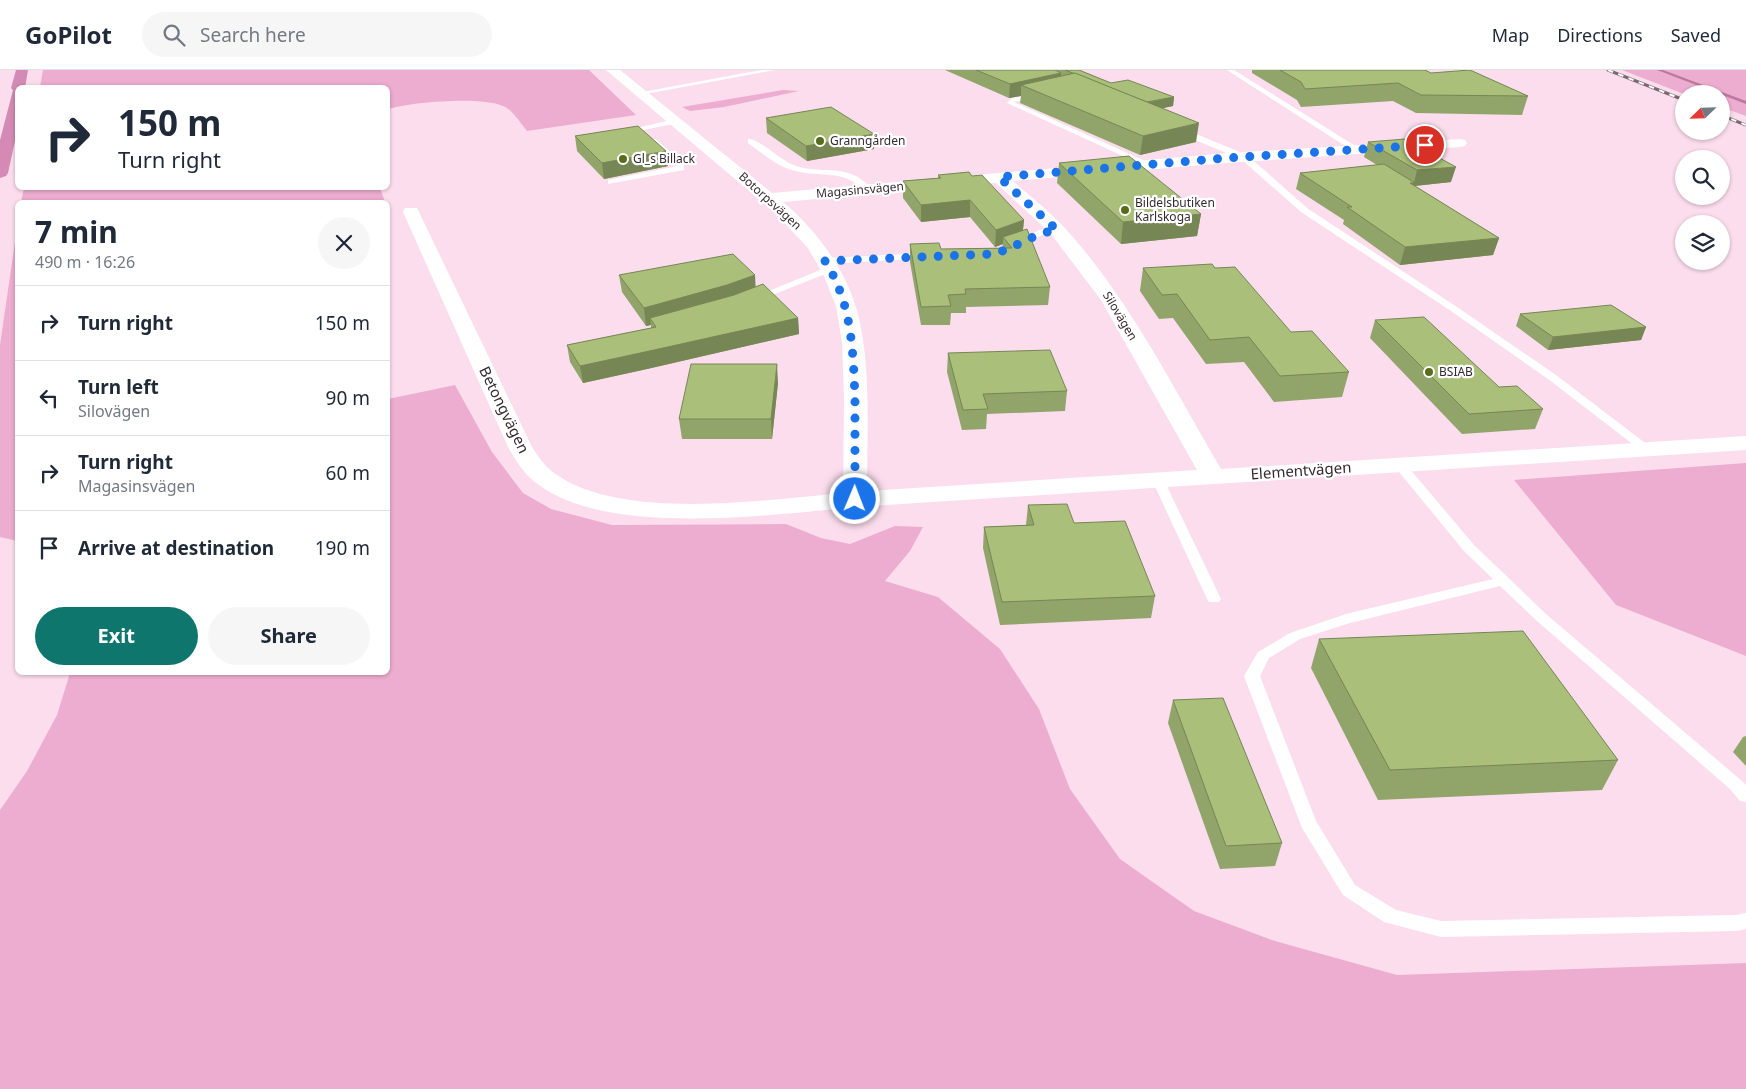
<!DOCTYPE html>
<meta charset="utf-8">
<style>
body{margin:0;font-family:"Noto Sans",sans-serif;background:#f6f6f7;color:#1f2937;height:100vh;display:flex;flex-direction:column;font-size:19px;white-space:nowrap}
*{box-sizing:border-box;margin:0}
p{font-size:16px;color:#747a83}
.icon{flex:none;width:28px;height:28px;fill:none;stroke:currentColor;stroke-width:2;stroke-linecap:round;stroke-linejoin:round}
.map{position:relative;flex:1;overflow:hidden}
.panel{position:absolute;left:15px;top:130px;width:375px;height:475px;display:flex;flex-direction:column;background:#fff;border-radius:8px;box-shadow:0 1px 4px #0004}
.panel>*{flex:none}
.guide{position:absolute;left:15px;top:15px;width:375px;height:105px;border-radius:8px;box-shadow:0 1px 4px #0004;background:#fff;color:#1f2937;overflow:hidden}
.needle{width:32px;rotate:247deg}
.tools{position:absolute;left:1675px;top:15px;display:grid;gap:10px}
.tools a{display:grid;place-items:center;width:55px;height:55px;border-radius:50%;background:#fff;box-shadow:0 1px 4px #0004;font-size:25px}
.pin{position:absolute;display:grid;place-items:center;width:42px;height:42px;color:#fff;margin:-21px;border:2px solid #fff;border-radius:50%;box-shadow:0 1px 5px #0007}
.me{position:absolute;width:55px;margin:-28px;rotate:1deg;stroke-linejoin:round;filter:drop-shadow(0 0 4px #0008)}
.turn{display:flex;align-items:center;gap:18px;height:105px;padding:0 20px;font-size:22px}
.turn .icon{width:65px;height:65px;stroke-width:2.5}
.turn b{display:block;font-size:35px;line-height:42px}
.round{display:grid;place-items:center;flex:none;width:52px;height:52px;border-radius:26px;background:#f6f6f7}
.head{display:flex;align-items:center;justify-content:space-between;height:85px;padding:0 20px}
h1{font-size:30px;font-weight:700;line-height:38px}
.button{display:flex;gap:10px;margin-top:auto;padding:10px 20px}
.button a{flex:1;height:58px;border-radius:30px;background:#0f766e;color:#fff;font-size:20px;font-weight:700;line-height:58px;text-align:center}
.button a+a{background:#f6f6f7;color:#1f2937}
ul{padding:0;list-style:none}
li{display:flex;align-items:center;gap:15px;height:75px;padding:0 20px;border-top:1px solid #e0e1e3}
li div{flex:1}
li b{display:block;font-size:19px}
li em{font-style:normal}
header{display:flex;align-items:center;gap:30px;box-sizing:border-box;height:70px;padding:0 25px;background:#fff;border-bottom:1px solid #e0e1e3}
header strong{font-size:24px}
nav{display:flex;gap:28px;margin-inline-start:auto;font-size:18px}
.search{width:350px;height:45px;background:#f6f6f7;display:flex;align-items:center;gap:12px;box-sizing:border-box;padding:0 18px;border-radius:28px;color:#747a83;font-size:19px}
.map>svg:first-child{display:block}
.green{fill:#edadd0}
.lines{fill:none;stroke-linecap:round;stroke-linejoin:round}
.stream{fill:#bc799e;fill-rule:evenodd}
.service{fill:#fff;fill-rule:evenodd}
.minor{fill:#fff;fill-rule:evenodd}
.trunk{fill:#d48ab4;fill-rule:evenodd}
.rail-casing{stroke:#7b6871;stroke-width:3}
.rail{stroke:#fff;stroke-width:2;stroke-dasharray:5.5;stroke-linecap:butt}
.wall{fill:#91a469}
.shaded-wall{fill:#768655}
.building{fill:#a9bf7a;stroke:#768655}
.route{stroke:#1a73e8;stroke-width:9;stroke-dasharray:0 16.2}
.poi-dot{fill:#586c1b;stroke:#fff;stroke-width:2}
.labels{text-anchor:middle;stroke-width:4.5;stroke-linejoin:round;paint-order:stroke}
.far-poi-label{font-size:12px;fill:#362a30;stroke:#fff;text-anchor:start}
.far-street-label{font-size:12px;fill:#362a30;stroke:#fff}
.street-label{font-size:15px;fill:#362a30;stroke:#fff}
</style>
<header>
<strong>GoPilot</strong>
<div class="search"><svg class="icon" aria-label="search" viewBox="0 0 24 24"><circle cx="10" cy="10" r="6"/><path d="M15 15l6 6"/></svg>Search here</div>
<nav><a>Map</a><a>Directions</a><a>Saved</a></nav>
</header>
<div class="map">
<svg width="1746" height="1019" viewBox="0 0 1746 1019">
<rect width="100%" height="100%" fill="#fcdded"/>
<g class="green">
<path d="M43 0H589L636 45 527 61C521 54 512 39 503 36 480 26 412 32 388 39V18L40 17Z"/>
<path d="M1622 0H1746V46L1721 37V24H1684Z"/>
<path d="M783 20 799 21 724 37 690 41 682 37Z"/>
<path d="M24 118H380L385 132H21Z"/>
<path d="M17 158 18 471H17L0 467V275Z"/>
<path d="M455 315 492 382 523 423 551 439 612 455 786 454 821 468 850 474 895 456 923 457 910 481 885 511 938 527 1000 579 1039 639 1070 719 1120 789 1194 841 1275 871 1397 905 1746 893V1019H0V740L27 701 57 645 70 603 388 602V329Z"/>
<path d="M1746 393V586L1616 535 1514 410Z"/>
</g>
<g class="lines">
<path class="stream" d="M1657 0H1663L1746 31V34Z"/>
<g class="service">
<path d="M761 0H775L640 25 637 23Z"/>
<path d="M1227 0H1234L1360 79 1353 81Z"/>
<path d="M1037 23 1039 24V26L1014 32 1154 95 1147 97 1007 33 1012 28Z"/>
<path d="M675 49H678V53L624 64 620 62Z"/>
<path d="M1178 59H1184L1247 85 1307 138 1457 237 1556 305 1653 379 1651 382H1643L1548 309 1451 241 1301 142 1241 89 1178 63Z"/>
<path d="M650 69H656L684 94V100L608 114V110L677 96 650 73Z"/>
<path d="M748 69C759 68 782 92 796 96 824 105 849 92 872 119L865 121C841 97 821 109 792 100 775 95 762 83 748 73Z"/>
<path d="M1057 157 1060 158V162L1044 164 1017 179H1011L1010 177 1039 160Z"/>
<path d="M928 183 933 186 931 188 825 194 820 191 825 188Z"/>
<path d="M830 196 835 199 833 201 757 231H751L749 229Z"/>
<path d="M1399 390 1403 391 1474 475 1547 545 1742 711 1746 715V732L1740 731 1730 719 1537 551 1500 516 1350 553 1300 569 1269 588 1260 606 1316 751 1355 815 1396 840 1441 851 1736 845 1746 843V859L1736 861 1441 867 1384 852 1343 825 1302 758 1244 606 1258 582 1290 563 1346 544 1493 509 1464 481 1395 397 1393 394Z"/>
<path d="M1158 406 1164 410 1221 529 1219 532H1209L1207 529 1152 410Z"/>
</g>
<path class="minor" d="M606 0H620L772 123 1227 83 1460 69 1465 70 1467 73 1465 76 1460 77 1227 93 1013 111C1030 126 1049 141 1064 157 1128 227 1173 317 1221 399L1746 366V380L855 437C770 445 610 467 539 415 525 406 516 391 508 377L403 142 405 138H417L419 142 532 377C539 388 546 398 557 405 624 451 765 430 843 423L844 329 842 272 836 236 823 204 808 178 773 141ZM996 113 1051 164 1101 230 1197 400 867 421C867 364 872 292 856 237 844 197 815 159 783 132Z"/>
<path class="trunk" d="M16 0H28L25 18H18V57L8 103 6 106 0 108V70L13 20 11 18Z"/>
<defs>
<g id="rail">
<path d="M1608 0 1684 30"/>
<path d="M1721 45 1746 55"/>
</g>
</defs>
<use href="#rail" class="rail-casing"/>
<use href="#rail" class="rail"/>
</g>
<g class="wall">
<path d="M945 0H1079L1111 13 1174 27 1173 36 1162 38 1196 72 1140 85 1020 33 1021 26 1009 28Z"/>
<path d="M1252 0H1425L1431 3 1528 26 1522 45 1416 43 1393 31 1301 37 1297 30 1252 3Z"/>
<path d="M766 48 874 64V79L807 91 767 63Z"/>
<path d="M575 66 668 96 604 109 577 81Z"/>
<path d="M1368 72 1451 112 1415 116 1499 168 1493 185 1400 195 1343 154 1344 150 1296 119 1300 103 1377 95 1364 87Z"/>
<path d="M1059 93 1201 144 1197 166 1121 174 1057 113Z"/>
<path d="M938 105 972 106 1024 150 1023 161 1050 217 1048 235 966 237V243H951L950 255H921L910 192V174L941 179 1002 178 1003 174 995 177 970 147 921 152 903 128V111L938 108Z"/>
<path d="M1143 198H1215L1291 262 1349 302 1342 327 1274 332 1244 292 1206 294 1173 248 1159 249 1140 221Z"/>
<path d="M619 205 756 217 798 248 799 264 647 299 583 313 570 292 567 275 651 258V255L646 256 622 222Z"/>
<path d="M1520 244 1646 257 1641 270 1548 280 1516 256Z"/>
<path d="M1375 250 1499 317 1543 339 1535 359 1462 364 1370 268Z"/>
<path d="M948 283 1067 321 1065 341 987 344 986 359 962 360 947 302Z"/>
<path d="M778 313 772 369H682L679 349Z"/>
<path d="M1028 435 1074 453 1155 526 1151 548 1000 555 983 478 984 457 1026 455Z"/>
<path d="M1319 569 1618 690 1602 720 1378 730 1311 598Z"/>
<path d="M1173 630 1282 773 1275 796 1220 799 1168 653Z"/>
<path d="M1746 666V696L1733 682 1743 667Z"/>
</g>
<g class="shaded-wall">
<path d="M1061 3 1060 16 1021 15V26L1009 28 1010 14Z"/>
<path d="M1174 27 1173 36 1145 42 1146 33Z"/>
<path d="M1199 53 1196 72 1140 85 1143 66Z"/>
<path d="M874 64V79L807 91 806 76Z"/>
<path d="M666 81 668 96 604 109 602 93Z"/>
<path d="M1456 97 1451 112 1414 116 1410 113H1414L1417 100Z"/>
<path d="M970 130V147L921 152V135Z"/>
<path d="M1201 144 1197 166 1121 174 1123 152Z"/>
<path d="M1024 150 1022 167H1003V174L995 177 996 160Z"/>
<path d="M1499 168 1493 185 1400 195 1405 177Z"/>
<path d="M755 205 756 223 650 248 651 255 646 256 644 238Z"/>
<path d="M798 248 799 264 647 299 583 313 580 296Z"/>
<path d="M1646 257 1641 270 1548 280 1553 267Z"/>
<path d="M777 294 778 313 772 369 771 349Z"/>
</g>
<g class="building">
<path d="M976 0H1055L1061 3 1010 14Z"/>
<path d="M1065 0H1079L1111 13 1128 10 1174 27 1147 32Z"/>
<path d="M1280 0H1425L1431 3 1470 0 1528 26 1421 25 1398 13 1305 19 1301 12Z"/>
<path d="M1075 3 1199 53 1143 66 1021 15Z"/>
<path d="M831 37 874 64 806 76 766 48Z"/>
<path d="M638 56 666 81 602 93 575 66Z"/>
<path d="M1405 69 1456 97 1417 100 1368 72Z"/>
<path d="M1129 86 1201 144 1123 152 1059 93Z"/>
<path d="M1384 94 1415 113H1410L1499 168 1405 177 1347 137H1352L1300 103Z"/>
<path d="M969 102 972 106 982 105 1024 150 996 160 970 130 921 135 903 111 941 108 938 105Z"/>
<path d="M1027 159 1050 217 965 219 966 224 948 225 951 236 921 237 910 174 939 173 941 179 1012 178 1003 167Z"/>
<path d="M733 184 755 205 727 215 644 238 619 205Z"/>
<path d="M1212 194 1215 198 1235 197 1291 262 1312 261 1349 302 1280 306 1249 267 1210 270 1177 224 1162 225 1143 198Z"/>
<path d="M763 214 798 248 645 282 580 296 567 275 656 257 650 248 734 225Z"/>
<path d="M1611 235 1646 257 1553 267 1520 244Z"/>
<path d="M1424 247 1499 317 1517 316 1543 339 1469 344 1375 250Z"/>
<path d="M1050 280 1067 321 983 324 988 339 963 340 948 283Z"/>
<path d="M691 294H777L771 349H679Z"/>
<path d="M1067 434 1074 453 1125 451 1155 526 1002 532 984 457 1034 455 1028 435Z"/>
<path d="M1523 561 1618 690 1390 700 1319 569Z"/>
<path d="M1223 628 1282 773 1226 776 1173 630Z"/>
</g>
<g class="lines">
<path class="route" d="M855 429C855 395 855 362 855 328 853 280 852 233 825 191L992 184C1015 179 1033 163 1057 160L999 107 1227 88 1425 75"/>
</g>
<g class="poi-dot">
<circle cx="820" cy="71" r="5"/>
<circle cx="623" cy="89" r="5"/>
<circle cx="1125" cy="140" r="5"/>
<circle cx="1429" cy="302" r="5"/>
</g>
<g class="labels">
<g class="far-poi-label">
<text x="830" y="75">Granngården</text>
<text x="633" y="93">Gl_s Billack</text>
<text x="1135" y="137">Bildelsbutiken<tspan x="1135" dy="14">Karlskoga</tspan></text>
<text x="1439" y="306">BSIAB</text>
</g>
<g class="far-street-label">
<text transform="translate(860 120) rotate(-5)" y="4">Magasinsvägen</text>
<text transform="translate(770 131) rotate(42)" y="4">Botorpsvägen</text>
<text transform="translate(1120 246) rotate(59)" y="4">Silovägen</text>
</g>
<g class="street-label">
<text transform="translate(504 340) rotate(64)" y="5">Betongvägen</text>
<text transform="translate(1301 401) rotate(-4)" y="5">Elementvägen</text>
</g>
</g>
</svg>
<div class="tools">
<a><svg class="needle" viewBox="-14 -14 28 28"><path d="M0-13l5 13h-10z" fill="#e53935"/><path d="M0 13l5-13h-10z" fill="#747a83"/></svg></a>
<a><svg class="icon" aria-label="search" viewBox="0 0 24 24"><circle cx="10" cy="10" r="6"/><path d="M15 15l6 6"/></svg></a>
<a><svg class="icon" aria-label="layers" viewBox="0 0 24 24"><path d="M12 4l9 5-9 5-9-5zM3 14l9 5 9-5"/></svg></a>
</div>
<div class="pin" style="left:1425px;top:75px;background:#d93025"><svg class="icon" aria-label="arrive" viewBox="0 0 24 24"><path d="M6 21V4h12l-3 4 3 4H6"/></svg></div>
<svg class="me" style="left:855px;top:429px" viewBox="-20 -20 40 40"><circle r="17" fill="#1a73e8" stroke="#fff" stroke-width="3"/><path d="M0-11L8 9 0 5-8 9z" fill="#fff"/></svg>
<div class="guide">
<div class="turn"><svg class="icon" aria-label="right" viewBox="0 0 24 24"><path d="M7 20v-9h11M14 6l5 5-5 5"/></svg><div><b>150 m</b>Turn right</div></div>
</div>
<section class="panel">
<div class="head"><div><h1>7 min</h1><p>490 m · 16:26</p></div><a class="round"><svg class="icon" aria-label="close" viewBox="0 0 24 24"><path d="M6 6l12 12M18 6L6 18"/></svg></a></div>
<ul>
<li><svg class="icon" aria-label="right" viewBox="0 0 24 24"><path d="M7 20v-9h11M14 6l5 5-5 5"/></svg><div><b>Turn right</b></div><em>150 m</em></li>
<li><svg class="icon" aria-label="left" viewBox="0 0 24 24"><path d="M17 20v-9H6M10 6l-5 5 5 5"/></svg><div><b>Turn left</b><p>Silovägen</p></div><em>90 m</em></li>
<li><svg class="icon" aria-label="right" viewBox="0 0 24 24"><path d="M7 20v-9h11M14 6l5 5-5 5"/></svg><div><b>Turn right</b><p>Magasinsvägen</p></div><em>60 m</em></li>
<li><svg class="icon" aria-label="arrive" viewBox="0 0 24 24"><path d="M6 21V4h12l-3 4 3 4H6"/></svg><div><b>Arrive at destination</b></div><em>190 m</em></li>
</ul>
<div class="button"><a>Exit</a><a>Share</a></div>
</section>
</div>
